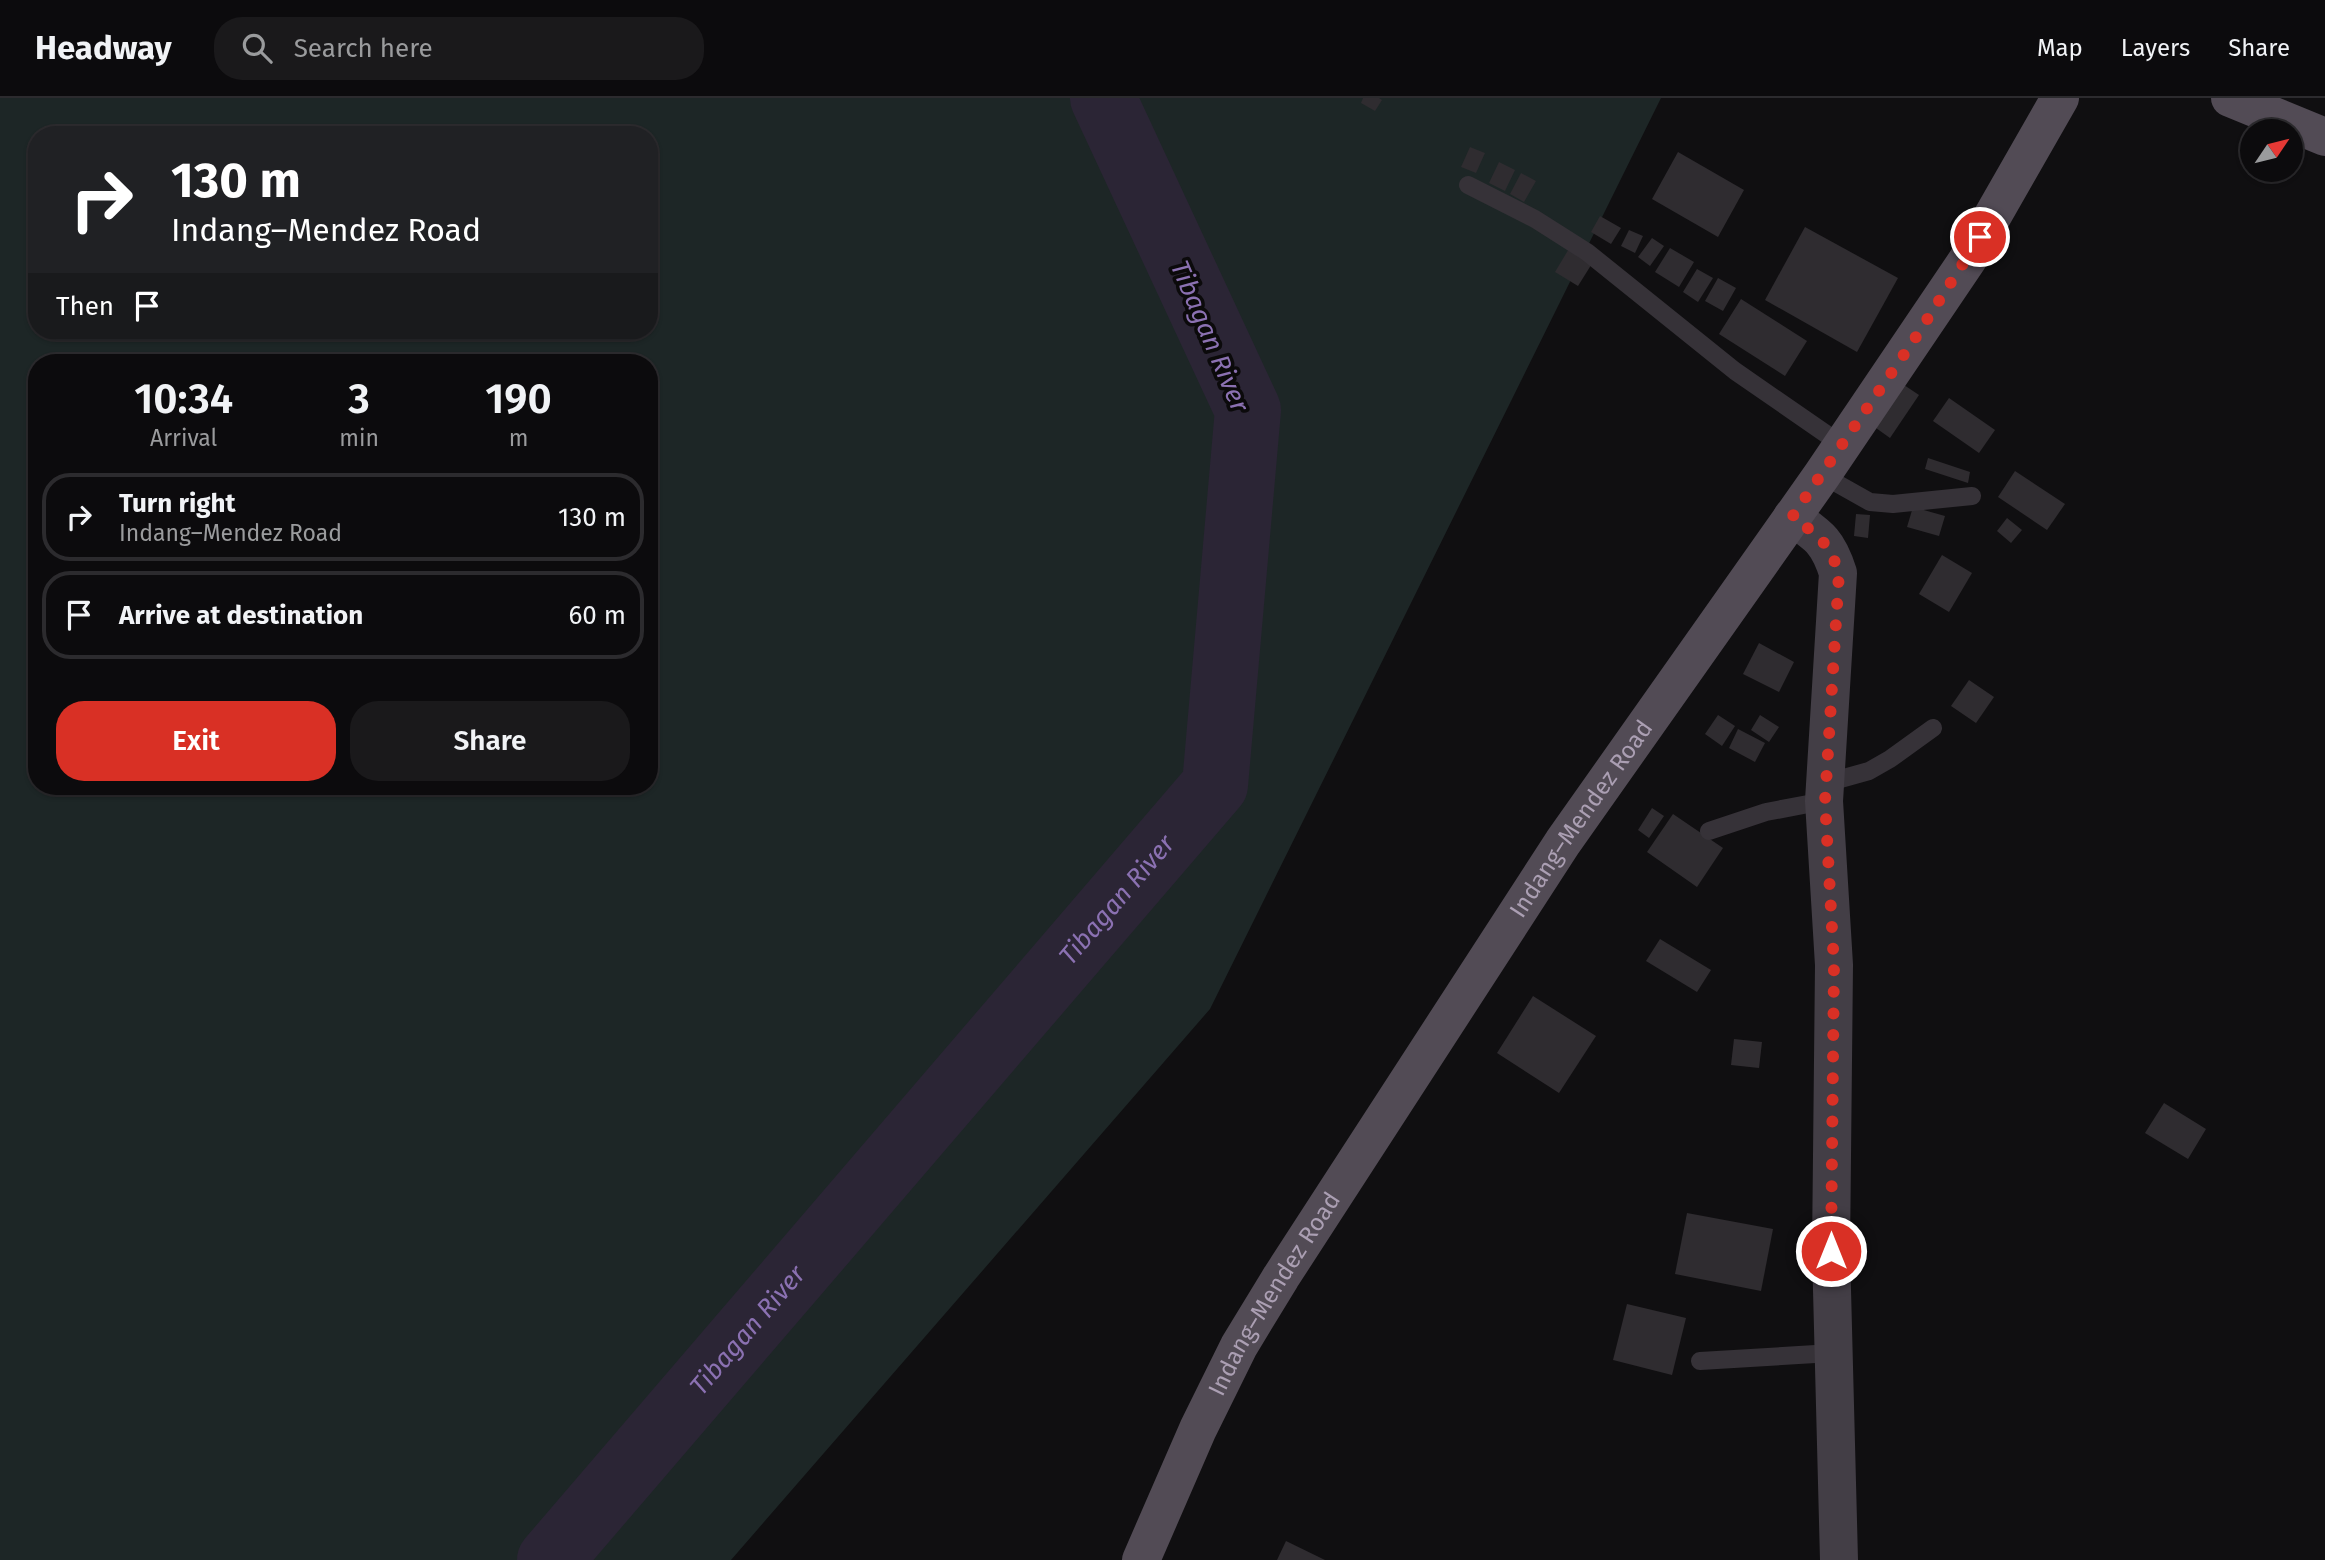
<!DOCTYPE html>
<meta charset="utf-8">
<style>
body{margin:0;font-family:"Fira Sans",sans-serif;background:#1a191b;color:#f1f3f6;height:100vh;display:flex;flex-direction:column;font-size:26px;white-space:nowrap}
*{box-sizing:border-box;margin:0}
p{font-size:23px;color:#9a9b9d}
.icon{flex:none;width:38px;height:38px;fill:none;stroke:currentColor;stroke-width:2;stroke-linecap:round;stroke-linejoin:round}
.map{position:relative;flex:1;overflow:hidden}
.sheet{position:absolute;left:28px;top:256px;width:630px;height:441px;display:flex;flex-direction:column;background:#0c0b0d;border-radius:28px;box-shadow:0 2px 5px #0004,0 0 0 2px #2c2b2e}
.sheet>*{flex:none}
.hud{position:absolute;left:28px;top:28px;width:630px;height:214px;border-radius:28px;box-shadow:0 2px 5px #0004,0 0 0 2px #2c2b2e;background:#202124;color:#fff;overflow:hidden}
.needle{width:46px;rotate:55deg}
.fabs{position:absolute;left:2240px;top:21px;display:grid;gap:14px}
.fabs a{display:grid;place-items:center;width:63px;height:63px;border-radius:50%;background:#0c0b0d;box-shadow:0 2px 5px #0004,0 0 0 2px #2c2b2e;font-size:35px}
.pin{position:absolute;display:grid;place-items:center;width:60px;height:60px;color:#fff;margin:-30px;border:4px solid #fff;border-radius:50%;box-shadow:0 2px 7px #0007}
.me{position:absolute;width:77px;margin:-38px;rotate:0deg;stroke-linejoin:round;filter:drop-shadow(0 0 5px #0008)}
.turn{display:flex;align-items:center;gap:24px;height:147px;padding:0 28px;font-size:32px}
.turn .icon{width:91px;height:91px;stroke-width:2.5}
.turn b{display:block;font-size:49px;line-height:60px}
.then{display:flex;align-items:center;height:66px;padding:0 28px;background:#0003;gap:14px;font-size:26px}
.eta{display:flex;justify-content:space-evenly;align-items:center;height:119px;text-align:center}
.eta b{font-size:42px;font-weight:600;line-height:49px}
.primary-button{display:flex;gap:14px;margin-top:auto;padding:14px 28px}
.primary-button a{flex:1;height:80px;border-radius:28px;background:#d93025;color:#fff;font-size:28px;font-weight:600;line-height:80px;text-align:center}
.primary-button a+a{background:#1a191b;color:#f1f3f6}
ul{padding:0;list-style:none}
li{display:flex;align-items:center;gap:21px;height:88px;margin:0 14px 10px;padding:0 14px;border:4px solid #2c2b2e;border-radius:28px}
li div{flex:1}
li b{display:block;font-size:26px}
li em{font-style:normal}
header{display:flex;align-items:center;gap:42px;box-sizing:border-box;height:98px;padding:0 35px;background:#0c0b0d;border-bottom:2px solid #2c2b2e}
header strong{font-size:33px}
nav{display:flex;gap:38px;margin-inline-start:auto;font-size:24px}
.search{width:490px;height:63px;background:#1a191b;display:flex;align-items:center;gap:18px;box-sizing:border-box;padding:0 24px;border-radius:28px;color:#9a9b9d;font-size:26px}
.map>svg:first-child{display:block}
.green{fill:#1d2626;fill-rule:evenodd}
.lines{fill:none;stroke-linecap:round;stroke-linejoin:round}
.river{stroke:#2b2535;stroke-width:66}
.building{fill:#2f2c30}
.lane{stroke:#363238;stroke-width:18}
.secondary{stroke:#433e46;stroke-width:38}
.primary{stroke:#524b55;stroke-width:38}
.route{stroke:#d93025;stroke-width:12;stroke-dasharray:0 21.6}
.labels{text-anchor:middle;stroke-width:7;stroke-linejoin:round;paint-order:stroke}
.street-label{font-size:24px;fill:#ab9fb3;stroke:#0b0a0b}
.water-label{font-size:26px;font-style:italic;fill:#8b71b2;stroke:#0b0a0b}
</style>
<header>
<strong>Headway</strong>
<div class="search"><svg class="icon" aria-label="search" viewBox="0 0 24 24"><circle cx="10" cy="10" r="6"/><path d="M15 15l6 6"/></svg>Search here</div>
<nav><a>Map</a><a>Layers</a><a>Share</a></nav>
</header>
<div class="map">
<svg width="2325" height="1462" viewBox="0 0 2325 1462">
<rect width="100%" height="100%" fill="#100f11"/>
<path class="green" d="M0 0H1661L1210 911 731 1462H0ZM37 37H649V233H37ZM37 264H649V688H37Z"/>
<g class="lines">
<path class="river" id="s1" d="M550 1462 1215 687 1248 312 1103 0"/>
</g>
<g class="building">
<path d="M1363 0H1379L1382 2 1375 13 1361 5Z"/>
<path d="M1470 49 1485 55 1476 75 1461 69Z"/>
<path d="M1678 54 1744 92 1718 139 1652 101Z"/>
<path d="M1499 64 1515 72 1505 93 1489 85Z"/>
<path d="M1521 75 1536 83 1524 104 1510 96Z"/>
<path d="M1600 118 1621 130 1611 146 1591 134Z"/>
<path d="M1805 129 1898 180 1857 254 1765 202Z"/>
<path d="M1629 132 1643 138 1635 155 1621 148Z"/>
<path d="M1652 140 1664 148 1650 168 1638 159Z"/>
<path d="M1570 149 1593 164 1578 188 1555 174Z"/>
<path d="M1670 150 1694 164 1679 189 1655 174Z"/>
<path d="M1697 171 1713 180 1698 204 1683 194Z"/>
<path d="M1718 180 1736 190 1723 213 1705 203Z"/>
<path d="M1741 201 1807 243 1785 278 1719 236Z"/>
<path d="M1904 287 1919 297 1890 340 1876 330Z"/>
<path d="M1949 300 1995 332 1979 355 1933 323Z"/>
<path d="M1928 360 1970 374 1968 385 1925 371Z"/>
<path d="M2015 373 2065 406 2047 432 1998 399Z"/>
<path d="M1913 409 1945 418 1939 438 1907 429Z"/>
<path d="M1856 416 1870 417 1868 440 1854 438Z"/>
<path d="M2007 420 2022 432 2011 445 1997 433Z"/>
<path d="M1942 457 1972 475 1949 514 1919 496Z"/>
<path d="M1759 545 1794 564 1779 594 1743 576Z"/>
<path d="M1969 582 1994 599 1976 625 1951 608Z"/>
<path d="M1718 617 1735 628 1722 648 1705 636Z"/>
<path d="M1760 617 1779 629 1769 644 1751 632Z"/>
<path d="M1738 631 1765 645 1755 664 1729 650Z"/>
<path d="M1652 710 1664 718 1649 740 1638 732Z"/>
<path d="M1673 716 1723 750 1697 789 1647 754Z"/>
<path d="M1660 841 1711 872 1697 894 1646 863Z"/>
<path d="M1533 898 1596 938 1559 995 1497 955Z"/>
<path d="M1734 941 1762 944 1759 970 1731 967Z"/>
<path d="M2164 1005 2206 1031 2188 1061 2145 1035Z"/>
<path d="M1687 1115 1773 1131 1761 1193 1675 1176Z"/>
<path d="M1627 1206 1686 1220 1672 1277 1613 1262Z"/>
<path d="M1286 1443 1325 1462H1277Z"/>
</g>
<g class="lines">
<g class="lane">
<path d="M1468 87 1535 121 1587 154 1735 273 1842 347"/>
<path d="M1822 377 1870 404 1893 406 1972 398"/>
<path d="M1826 685 1869 673 1890 661 1933 630"/>
<path d="M1709 733 1766 714 1824 703"/>
<path d="M1700 1263 1832 1255"/>
</g>
<path class="secondary" d="M1792 419C1819 438 1828 443 1838 475L1824 703 1834 867 1831 1153 1839 1462"/>
<g class="primary">
<path d="M2230 0 2325 39"/>
<path id="s2" d="M1141 1462 1198 1331 1239 1248 1281 1179 1563 744 1822 377 1968 161 2060 0"/>
</g>
</g>
<g class="lines">
<path class="route" d="M1831 1153 1834 867 1825 703 1839 475C1828 443 1819 438 1792 419L1912 245 1980 139"/>
</g>
<g class="labels">
<g class="street-label">
<text dy="8" stroke="none"><textPath href="#s2" startOffset="864">Indang–Mendez Road</textPath></text>
<text dy="8" stroke="none"><textPath href="#s2" startOffset="298">Indang–Mendez Road</textPath></text>
</g>
<g class="water-label">
<text transform="translate(1210 238) rotate(67)" y="9">Tibagan River</text>
<text dy="9" stroke="none"><textPath href="#s1" startOffset="870">Tibagan River</textPath></text>
<text dy="9" stroke="none"><textPath href="#s1" startOffset="303">Tibagan River</textPath></text>
</g>
</g>
</svg>
<div class="fabs">
<a><svg class="needle" viewBox="-14 -14 28 28"><path d="M0-13l5 13h-10z" fill="#e53935"/><path d="M0 13l5-13h-10z" fill="#9a9b9d"/></svg></a>
</div>
<div class="pin" style="left:1980px;top:139px;background:#d93025"><svg class="icon" aria-label="arrive" viewBox="0 0 24 24"><path d="M6 21V4h12l-3 4 3 4H6"/></svg></div>
<svg class="me" style="left:1831px;top:1153px" viewBox="-20 -20 40 40"><circle r="17" fill="#d93025" stroke="#fff" stroke-width="3"/><path d="M0-11L8 9 0 5-8 9z" fill="#fff"/></svg>
<div class="hud">
<div class="turn"><svg class="icon" aria-label="right" viewBox="0 0 24 24"><path d="M7 20v-9h11M14 6l5 5-5 5"/></svg><div><b>130 m</b>Indang–Mendez Road</div></div>
<div class="then">Then<svg class="icon" aria-label="arrive" viewBox="0 0 24 24"><path d="M6 21V4h12l-3 4 3 4H6"/></svg></div>
</div>
<section class="sheet">
<div class="eta">
<div><b>10:34</b><p>Arrival</p></div>
<div><b>3</b><p>min</p></div>
<div><b>190</b><p>m</p></div>
</div>
<ul>
<li><svg class="icon" aria-label="right" viewBox="0 0 24 24"><path d="M7 20v-9h11M14 6l5 5-5 5"/></svg><div><b>Turn right</b><p>Indang–Mendez Road</p></div><em>130 m</em></li>
<li><svg class="icon" aria-label="arrive" viewBox="0 0 24 24"><path d="M6 21V4h12l-3 4 3 4H6"/></svg><div><b>Arrive at destination</b></div><em>60 m</em></li>
</ul>
<div class="primary-button"><a>Exit</a><a>Share</a></div>
</section>
</div>
